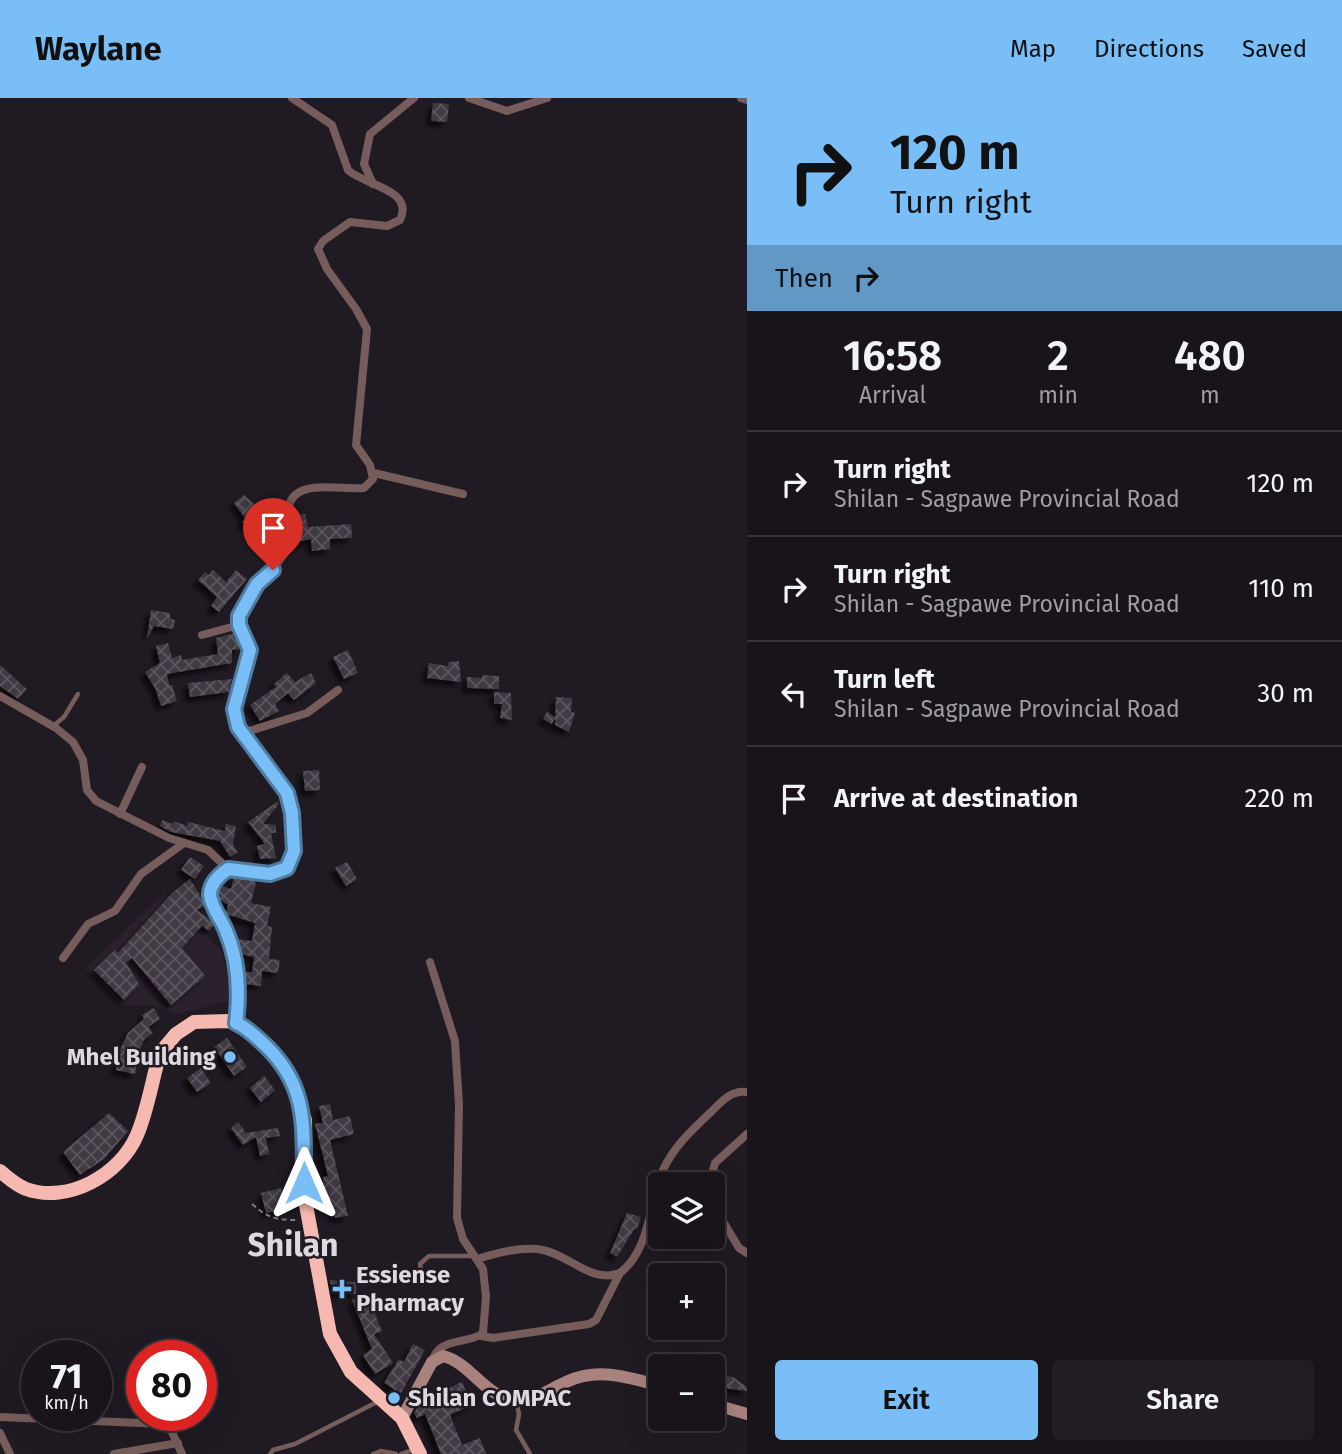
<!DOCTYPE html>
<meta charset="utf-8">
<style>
body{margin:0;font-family:"Fira Sans",sans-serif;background:#211d23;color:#f1f3f6;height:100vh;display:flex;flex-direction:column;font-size:26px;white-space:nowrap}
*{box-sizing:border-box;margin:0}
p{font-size:23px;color:#9f9ea2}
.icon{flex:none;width:38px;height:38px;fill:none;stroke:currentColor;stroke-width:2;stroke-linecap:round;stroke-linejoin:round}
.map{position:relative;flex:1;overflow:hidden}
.sheet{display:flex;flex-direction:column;background:#18141a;width:595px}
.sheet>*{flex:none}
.banner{background:#7abef8;color:#111;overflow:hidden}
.buttons{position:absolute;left:648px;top:1074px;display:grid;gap:14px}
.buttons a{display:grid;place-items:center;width:77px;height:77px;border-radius:7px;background:#18141a;box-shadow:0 7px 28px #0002,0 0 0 2px #363339;font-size:35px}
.speed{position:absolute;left:21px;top:1242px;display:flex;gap:14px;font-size:35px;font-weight:700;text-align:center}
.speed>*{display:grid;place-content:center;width:91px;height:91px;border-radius:50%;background:#18141a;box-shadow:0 7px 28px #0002,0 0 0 2px #363339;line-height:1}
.speed small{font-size:18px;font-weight:400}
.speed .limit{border:10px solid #d22;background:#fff;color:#111}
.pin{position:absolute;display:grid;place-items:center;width:60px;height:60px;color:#fff;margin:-72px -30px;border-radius:50% 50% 50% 0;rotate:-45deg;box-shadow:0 0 7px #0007}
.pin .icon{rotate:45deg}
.me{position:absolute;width:77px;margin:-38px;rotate:0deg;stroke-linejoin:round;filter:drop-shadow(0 0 5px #0008)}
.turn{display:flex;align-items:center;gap:24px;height:147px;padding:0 28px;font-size:32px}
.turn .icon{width:91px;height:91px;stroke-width:2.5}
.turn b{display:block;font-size:49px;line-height:60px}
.then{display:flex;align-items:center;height:66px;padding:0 28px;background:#0003;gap:14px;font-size:26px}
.eta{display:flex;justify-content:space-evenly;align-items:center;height:119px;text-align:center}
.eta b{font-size:42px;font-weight:600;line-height:49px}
.button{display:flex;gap:14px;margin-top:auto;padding:14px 28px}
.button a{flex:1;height:80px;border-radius:7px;background:#7abef8;color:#111;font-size:28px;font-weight:600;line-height:80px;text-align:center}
.button a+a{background:#211d23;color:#f1f3f6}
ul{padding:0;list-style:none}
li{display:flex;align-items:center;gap:21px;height:105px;padding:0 28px;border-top:2px solid #363339}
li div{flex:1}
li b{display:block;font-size:26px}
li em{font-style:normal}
header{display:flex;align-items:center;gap:42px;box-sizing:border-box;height:98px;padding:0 35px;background:#7abef8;color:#111}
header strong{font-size:33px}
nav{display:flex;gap:38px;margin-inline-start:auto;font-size:24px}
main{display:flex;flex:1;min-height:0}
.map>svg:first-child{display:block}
.built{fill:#2b212e}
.building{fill:url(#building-cross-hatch);filter:url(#shadow)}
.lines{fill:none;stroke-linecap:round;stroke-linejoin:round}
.path{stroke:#837e85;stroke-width:2;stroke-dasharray:5 3.5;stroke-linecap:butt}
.lane{stroke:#765d5b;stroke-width:4.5}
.street{stroke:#765d5b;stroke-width:8}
.secondary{stroke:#a9827e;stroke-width:12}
.highway{stroke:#f5b9b2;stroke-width:14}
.route-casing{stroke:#4f7ca1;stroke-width:18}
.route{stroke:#7abef8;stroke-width:12}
.poi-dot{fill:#7abef8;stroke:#201a22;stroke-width:2.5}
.labels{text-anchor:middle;stroke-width:5;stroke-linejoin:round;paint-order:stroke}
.poi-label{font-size:24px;font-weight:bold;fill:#ded9df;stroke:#201a22;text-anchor:start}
.district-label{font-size:32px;font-weight:bold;fill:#ded9df;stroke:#201a22}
</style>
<header>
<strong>Waylane</strong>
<nav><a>Map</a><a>Directions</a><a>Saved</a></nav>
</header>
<main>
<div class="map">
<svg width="747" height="1356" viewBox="0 0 747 1356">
<defs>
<pattern id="building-cross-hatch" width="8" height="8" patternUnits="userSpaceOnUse" patternTransform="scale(1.75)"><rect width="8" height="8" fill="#413a43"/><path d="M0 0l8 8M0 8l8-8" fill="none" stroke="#5c565e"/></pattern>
<filter id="shadow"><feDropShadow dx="-5" dy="5" stdDeviation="2" flood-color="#0009"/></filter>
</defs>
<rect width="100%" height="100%" fill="#201a22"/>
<path class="built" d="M164 796 191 819 221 854 230 882 228 903 178 916 152 908 122 907 85 870Z"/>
<g class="building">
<path d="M433 5 449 6 447 24 431 23Z"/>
<path d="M244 397 266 417 260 426 272 435 266 444 242 424 245 420 234 405Z"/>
<path d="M305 416 308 429 351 426 352 440 330 441V451L312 453 311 441 296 444 295 418Z"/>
<path d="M213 472 226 484 236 472 247 481 219 514 211 508 217 499 198 482 205 474 209 477Z"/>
<path d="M151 512 170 515V521L175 522 173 531 154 528 147 540Z"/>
<path d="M236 535 242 551 232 552V565L167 576 169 587H172L177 603 161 608 155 590 145 574 160 565 156 548 168 545 172 560 181 557 182 562 218 556 216 540Z"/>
<path d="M348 552 358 575 344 581 333 559Z"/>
<path d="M459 563 461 584 427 580 429 565 448 568V564Z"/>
<path d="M0 567 27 591 18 601 0 588Z"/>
<path d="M287 575 295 584 311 575 316 585 294 602 288 595 275 606 279 613 260 623 250 607 276 589 274 586Z"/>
<path d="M482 577 499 578V591L467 590V579L482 580Z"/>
<path d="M232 581 229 594 190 599 188 585Z"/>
<path d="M494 594 511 595 512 622 500 620 502 606H494Z"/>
<path d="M556 599 572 600 571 614 575 615 569 634 555 627V620L552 626 543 621 547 614 555 619Z"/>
<path d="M319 672 320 692 305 693 303 673Z"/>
<path d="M277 704 279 706 263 726 276 727V735H271L276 760 260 761 257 748 265 746 248 724Z"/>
<path d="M162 722 173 726 174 723 187 728 188 724 225 733 226 726 236 728 233 747 238 754 230 759 220 743 171 734 160 728Z"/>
<path d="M190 759 204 768 195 781 181 772Z"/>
<path d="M347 764 357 781 346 788 335 770Z"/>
<path d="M234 778 256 784 251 805 271 809 267 828 272 829 269 861 280 862 278 875 262 873 261 888 244 886 243 874H252L254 859 240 856 238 841 252 843 255 825 226 816 228 807 217 800 220 787 231 791Z"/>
<path d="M190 781 206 807 197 812 215 825 209 833 202 828 182 850 205 878 171 907 132 860 126 865 139 886 124 902 94 872 115 852 118 855 173 794Z"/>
<path d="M154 910 160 921 148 929 153 935 144 942 138 956 135 976 116 972 119 953 128 935 144 921 142 917Z"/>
<path d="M227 940 247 969 234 978 214 949Z"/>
<path d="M201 970 211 985 197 994 187 980Z"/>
<path d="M264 978 275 992 261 1004 250 990Z"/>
<path d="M330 1006 333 1022 350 1018 354 1036 330 1042 348 1118 335 1120 331 1102 324 1098 323 1079 328 1078 315 1026 323 1025 319 1008Z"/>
<path d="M109 1015 128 1033 104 1061 80 1077 63 1054Z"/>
<path d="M238 1024 246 1035 278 1030 280 1038 266 1040 269 1056 260 1058 256 1039 243 1047 231 1030Z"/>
<path d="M281 1090 285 1111 266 1115 261 1095Z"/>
<path d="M627 1115 641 1119 637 1131 635 1130 617 1159 610 1155Z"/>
<path d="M330 1182 357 1184 356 1196 332 1194Z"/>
<path d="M367 1196 382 1233 374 1236 393 1265 375 1276 363 1257 372 1251 352 1202Z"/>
<path d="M413 1246 425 1252 397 1302 391 1297 394 1291 384 1285 399 1261 404 1264Z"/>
<path d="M717 1277 733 1279 747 1289V1293L716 1289Z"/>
<path d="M462 1284 472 1307 450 1317 462 1347 480 1340 486 1356H441L425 1316 417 1320 414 1315 421 1303Z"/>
</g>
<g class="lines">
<path class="path" d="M252 1106C268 1120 276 1122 297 1122"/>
<g class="lane">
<path d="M53 628 64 619 78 596"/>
<path d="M421 1172 420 1166 429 1158H473"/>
<path d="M516 1303 519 1316 516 1332 530 1356"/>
<path d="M270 1356 273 1352 295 1346 379 1303"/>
<path d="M373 1356 381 1353 396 1356"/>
<path d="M401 1356 413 1352"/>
</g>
<g class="street">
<path d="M469 0 507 13 547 0"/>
<path d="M741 0 747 2"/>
<path d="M373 86 364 66 370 36 414 0"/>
<path d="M374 375 463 396"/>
<path d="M202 537 239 527"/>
<path d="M0 598 56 630 73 644 83 662 87 692 96 703 169 740 208 752 228 771"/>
<path d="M243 635 307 615 338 592"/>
<path d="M120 716 142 669"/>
<path d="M63 860 88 826 115 813 141 776 184 745"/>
<path d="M430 864 455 943 459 1007 457 1120 463 1141 483 1171 486 1199 483 1235C468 1247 438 1238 432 1264"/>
<path d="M236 925C240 893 239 863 226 833 222 822 211 809 210 798 210 785 219 777 228 771L270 776 287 770 294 753 292 715 287 695 235 619 234 611 250 552 239 518C251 492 272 477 286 453 293 440 288 430 288 416 288 377 341 393 364 390L373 381 370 367 356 347 367 231 356 211 327 171 318 151 323 143 350 124 387 128 400 122C415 91 363 87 348 72L332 27 292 0"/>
<path d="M709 1087 715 1065 747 1036"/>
<path d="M712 1105 739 1150 747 1155"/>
<path d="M477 1161C497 1155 522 1148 543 1152 569 1157 592 1186 620 1175 651 1151 649 1104 663 1072 674 1048 693 1031 711 1014 722 1003 731 992 747 994"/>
<path d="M481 1238 493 1240 589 1226 596 1222 620 1175"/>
<path d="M0 1319 164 1326 171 1332 182 1356"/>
<path d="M0 1335 10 1356"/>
<path d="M114 1356 178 1345"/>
</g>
<g class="secondary">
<path d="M712 1306 747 1316"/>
<path d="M402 1320 432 1264 443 1258C471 1265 485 1300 516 1302 534 1304 550 1291 566 1284 598 1269 628 1279 660 1288"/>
</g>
<path class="highway" d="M0 1073C8 1080 16 1087 26 1091 68 1106 120 1077 137 1037 148 1011 152 982 160 955L176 936 194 924 228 923 242 927 254 938 277 960 289 978 305 1022 306 1107 330 1236 351 1274 402 1320 420 1356"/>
</g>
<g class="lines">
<defs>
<path id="route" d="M273 472 257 486 239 518V527L250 552 234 611 238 629 287 695 292 715 294 753 287 770 270 776 228 771C219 777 210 785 210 797 211 809 222 822 226 833 239 863 240 893 236 925 247 929 257 940 266 948 309 990 303 1030 304 1085"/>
</defs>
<use href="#route" class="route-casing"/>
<use href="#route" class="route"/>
</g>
<g class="poi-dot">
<circle cx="230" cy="959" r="7"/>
<path d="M338.5 1180.5h7v7h7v7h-7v7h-7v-7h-7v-7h7z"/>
<circle cx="394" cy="1300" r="7"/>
</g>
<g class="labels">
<g class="poi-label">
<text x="216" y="967" text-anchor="end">Mhel Building</text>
<text x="356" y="1185">Essiense<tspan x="356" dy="28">Pharmacy</tspan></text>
<text x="408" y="1308">Shilan COMPAC</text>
</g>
<g class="district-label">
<text x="293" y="1158">Shilan</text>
</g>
</g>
</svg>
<div class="buttons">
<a><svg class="icon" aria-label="layers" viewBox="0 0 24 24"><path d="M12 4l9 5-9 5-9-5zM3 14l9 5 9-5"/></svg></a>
<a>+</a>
<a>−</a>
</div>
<div class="speed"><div>71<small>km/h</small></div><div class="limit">80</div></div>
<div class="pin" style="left:273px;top:472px;background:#d93025"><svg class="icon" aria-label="arrive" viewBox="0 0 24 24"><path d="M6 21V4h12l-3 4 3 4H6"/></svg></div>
<svg class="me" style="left:304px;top:1085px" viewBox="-20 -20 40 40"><path d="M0-17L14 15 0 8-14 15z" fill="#7abef8" stroke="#fff" stroke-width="4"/></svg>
</div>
<section class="sheet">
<div class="banner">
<div class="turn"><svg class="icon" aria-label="right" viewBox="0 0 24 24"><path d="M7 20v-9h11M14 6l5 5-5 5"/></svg><div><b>120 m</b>Turn right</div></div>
<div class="then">Then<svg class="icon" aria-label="right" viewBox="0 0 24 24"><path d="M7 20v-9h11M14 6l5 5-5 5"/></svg></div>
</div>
<div class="eta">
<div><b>16:58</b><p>Arrival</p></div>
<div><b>2</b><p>min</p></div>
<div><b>480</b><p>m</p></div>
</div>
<ul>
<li><svg class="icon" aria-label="right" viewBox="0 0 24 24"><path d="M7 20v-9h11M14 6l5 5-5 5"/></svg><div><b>Turn right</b><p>Shilan - Sagpawe Provincial Road</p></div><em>120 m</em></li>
<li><svg class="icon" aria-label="right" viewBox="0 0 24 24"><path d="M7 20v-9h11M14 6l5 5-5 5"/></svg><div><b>Turn right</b><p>Shilan - Sagpawe Provincial Road</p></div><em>110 m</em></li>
<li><svg class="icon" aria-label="left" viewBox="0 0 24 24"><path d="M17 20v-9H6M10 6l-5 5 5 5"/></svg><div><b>Turn left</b><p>Shilan - Sagpawe Provincial Road</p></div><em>30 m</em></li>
<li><svg class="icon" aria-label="arrive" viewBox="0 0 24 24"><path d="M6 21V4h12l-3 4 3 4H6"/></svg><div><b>Arrive at destination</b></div><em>220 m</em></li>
</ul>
<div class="button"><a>Exit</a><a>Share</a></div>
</section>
</main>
